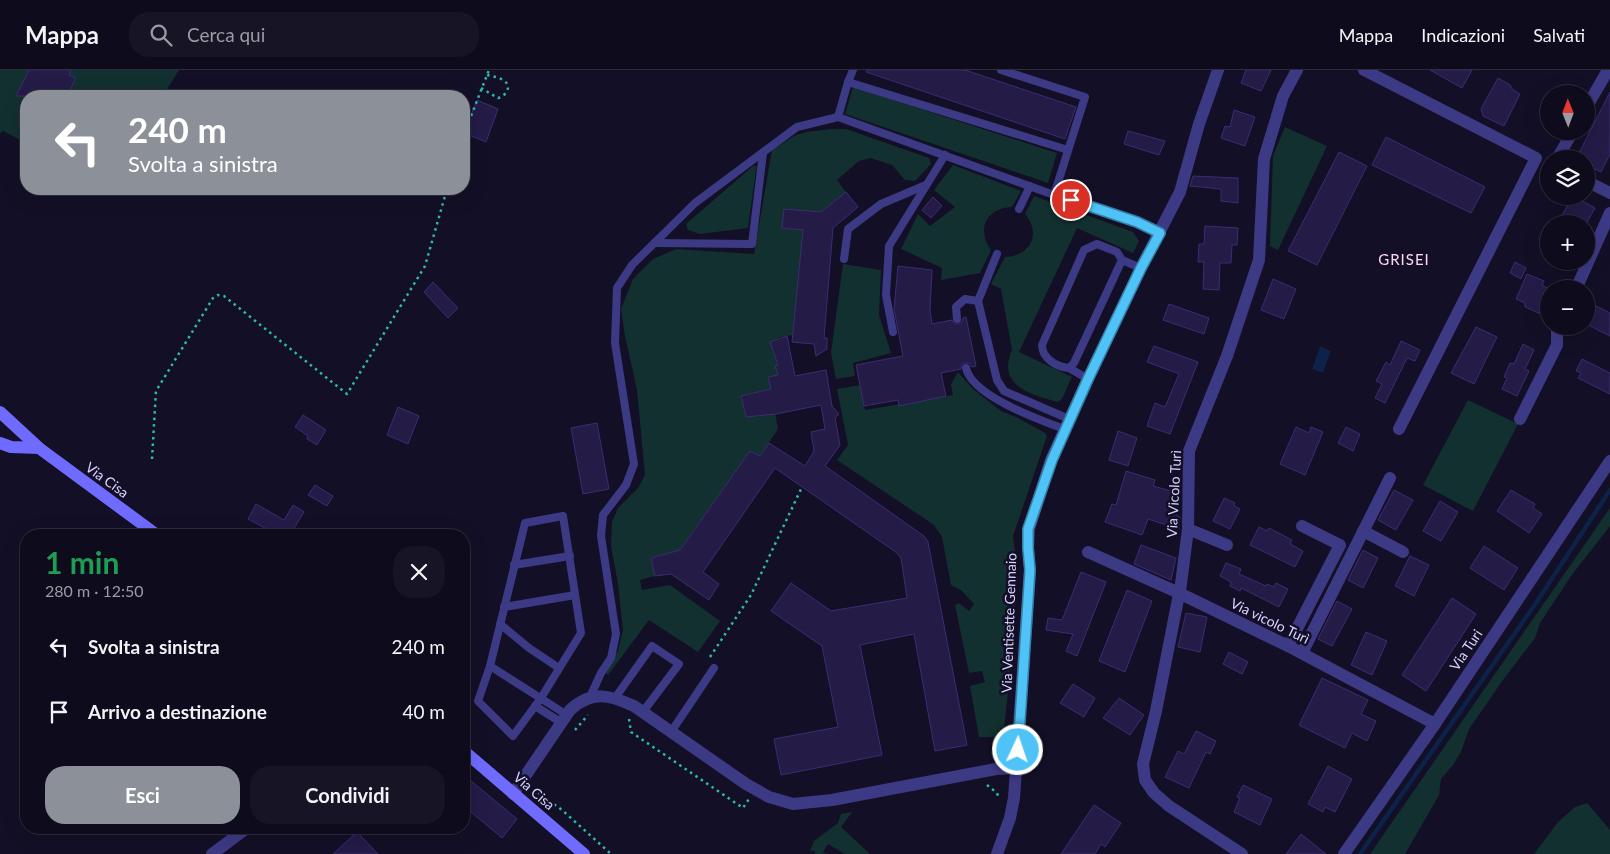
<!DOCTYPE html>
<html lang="it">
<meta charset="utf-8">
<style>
body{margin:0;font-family:Lato,sans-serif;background:#171425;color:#f1f3f6;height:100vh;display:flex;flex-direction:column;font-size:19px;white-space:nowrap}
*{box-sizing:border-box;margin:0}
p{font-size:16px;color:#9b9ba3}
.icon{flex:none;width:28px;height:28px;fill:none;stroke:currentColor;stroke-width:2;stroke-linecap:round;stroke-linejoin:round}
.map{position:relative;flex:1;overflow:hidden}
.side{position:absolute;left:20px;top:459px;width:450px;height:305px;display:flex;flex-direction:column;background:#0e0b1c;border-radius:20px;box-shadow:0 5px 20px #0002,0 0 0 1px #2e2b3b}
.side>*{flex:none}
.banner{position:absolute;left:20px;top:20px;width:450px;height:105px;border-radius:20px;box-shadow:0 5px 20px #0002,0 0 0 1px #2e2b3b;background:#8c9099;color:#fff;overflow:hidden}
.needle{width:32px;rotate:359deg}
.buttons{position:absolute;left:1540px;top:15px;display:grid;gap:10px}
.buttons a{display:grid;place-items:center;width:55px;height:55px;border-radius:50%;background:#0e0b1c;box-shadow:0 5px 20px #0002,0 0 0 1px #2e2b3b;font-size:25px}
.pin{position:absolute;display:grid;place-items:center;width:42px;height:42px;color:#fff;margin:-21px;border:2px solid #fff;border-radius:50%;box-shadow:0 1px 5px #0007}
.me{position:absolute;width:55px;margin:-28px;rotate:3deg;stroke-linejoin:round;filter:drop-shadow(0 0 4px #0008)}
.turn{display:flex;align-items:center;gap:18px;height:105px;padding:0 25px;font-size:22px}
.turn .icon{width:65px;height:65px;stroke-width:2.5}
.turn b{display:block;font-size:35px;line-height:42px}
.round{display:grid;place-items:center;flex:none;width:52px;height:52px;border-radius:20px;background:#171425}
.headline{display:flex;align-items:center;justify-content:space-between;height:85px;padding:0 25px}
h1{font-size:30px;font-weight:700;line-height:38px;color:#1e9e55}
.action{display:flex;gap:10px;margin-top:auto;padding:10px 25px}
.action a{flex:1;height:58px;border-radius:20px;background:#8c9099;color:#fff;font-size:20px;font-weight:700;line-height:58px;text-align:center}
.action a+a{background:#171425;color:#f1f3f6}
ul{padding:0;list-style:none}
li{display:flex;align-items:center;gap:15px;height:65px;padding:0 25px}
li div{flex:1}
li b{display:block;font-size:19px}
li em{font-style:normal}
header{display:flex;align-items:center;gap:30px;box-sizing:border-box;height:70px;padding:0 25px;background:#0e0b1c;border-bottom:1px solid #2e2b3b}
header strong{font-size:24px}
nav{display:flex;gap:28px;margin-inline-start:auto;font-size:18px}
.search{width:350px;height:45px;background:#171425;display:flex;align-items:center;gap:12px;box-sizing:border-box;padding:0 18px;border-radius:20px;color:#9b9ba3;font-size:19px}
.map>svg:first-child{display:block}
.green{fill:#12302f}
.water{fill:#0c2248}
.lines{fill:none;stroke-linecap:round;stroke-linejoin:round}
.stream{stroke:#0c2248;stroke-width:4.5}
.building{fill:#241b47;stroke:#3b2d73}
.path{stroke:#2fb8b0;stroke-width:2.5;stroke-dasharray:2.5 4;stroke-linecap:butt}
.lane{stroke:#3d3a85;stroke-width:8}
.street{stroke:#3d3a85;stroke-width:12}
.secondary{stroke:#6f6bff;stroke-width:12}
.route-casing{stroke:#337fa1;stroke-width:12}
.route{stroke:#4fc3f7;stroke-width:9}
.labels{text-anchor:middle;stroke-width:5;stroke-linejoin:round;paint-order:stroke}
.street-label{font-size:14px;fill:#d9d4ff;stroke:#130f26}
.neighbourhood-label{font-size:15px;letter-spacing:1px;fill:#ffd6f0;stroke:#130f26}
</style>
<header>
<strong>Mappa</strong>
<div class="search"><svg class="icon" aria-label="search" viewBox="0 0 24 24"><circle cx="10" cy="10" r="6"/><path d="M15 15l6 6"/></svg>Cerca qui</div>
<nav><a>Mappa</a><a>Indicazioni</a><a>Salvati</a></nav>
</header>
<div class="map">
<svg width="1610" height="784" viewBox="0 0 1610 784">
<rect width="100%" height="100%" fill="#130f26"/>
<g class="green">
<path d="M0 0H179L163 26H26V73L3 61 0 63Z"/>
<path d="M853 17 1057 83 1048 113 845 44Z"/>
<path d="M1285 57 1327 76 1278 180 1270 176 1273 86Z"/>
<path d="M831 59H846L929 88 931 94 915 111 905 110 892 95 871 88 859 91 837 110 846 122 821 142 784 140 782 158 803 160 793 265 780 267 771 272 784 293 776 296 778 305 771 319 741 326 746 347 775 343 778 359 760 386 750 381 680 480 651 488 655 506 640 510 642 520 670 515 720 551 698 582 649 550 608 605 602 601 618 581 623 560 618 514 611 476 612 452 618 438 638 418 645 405 637 320 625 266 621 239 633 209 653 189 676 179 754 184 772 80 796 65 807 62Z"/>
<path d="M953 95 1021 121 1012 137C986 138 976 160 991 180L980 203 941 210 942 198 901 179 918 144 930 156 955 137 934 120Z"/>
<path d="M753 96H757L756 100 748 158 700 164 688 160 686 154Z"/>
<path d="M1034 126 1133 162 1139 171 1133 183 1077 158 1019 282 1072 307 1062 329 1058 332C1032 325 996 316 1012 280L1001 219 991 214 1005 187C1030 186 1042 164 1025 144Z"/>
<path d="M843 194 881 200 879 245 891 283 853 293 855 306 836 309 831 283Z"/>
<path d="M958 302 973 319 1001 341 1018 348 1045 363 1047 366 1013 466 1017 499 1008 622 1003 667H979L970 616 985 612 982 601 969 603 955 535 959 533 969 541 974 534 961 520 951 515 942 467 934 455 837 390 848 375 837 319 860 315 865 340 953 325 951 314Z"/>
<path d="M1468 330 1518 354 1473 441 1423 415Z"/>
<path d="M1610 438V456L1571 506 1540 553 1535 568 1503 610 1469 659 1461 682 1453 695 1441 709 1439 725 1405 784H1370Z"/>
<path d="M1587 733 1610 760V784H1534L1558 752 1575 737Z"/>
<path d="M852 742 841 757 870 784H845L828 774 823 782 826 784H815V781H810L814 771 838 753 841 744Z"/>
</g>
<path class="water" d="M1320 276 1331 281 1323 303 1312 299Z"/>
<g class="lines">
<path class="stream" d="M1360 784 1536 533 1610 420"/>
</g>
<g class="building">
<path d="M29 0H71L69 5 76 8 67 26H16Z"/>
<path d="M867 0H965L1076 37 1065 69 866 2Z"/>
<path d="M1246 0H1271L1261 21 1241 13Z"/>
<path d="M1430 0H1472L1462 18Z"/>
<path d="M1498 8 1510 15 1512 19 1520 24 1504 56 1483 46 1481 39Z"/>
<path d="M1610 22V84L1601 102 1586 95V89H1576Z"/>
<path d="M477 30 498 39 486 72 464 63Z"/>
<path d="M1234 40 1255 47 1245 76 1221 68 1225 56 1230 57Z"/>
<path d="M1128 61 1165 71 1159 85 1124 74Z"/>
<path d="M1386 67 1485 117 1471 143 1372 95Z"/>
<path d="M1339 82 1367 96 1317 195 1288 181Z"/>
<path d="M1193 106 1238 108V133L1221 131V119L1190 116Z"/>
<path d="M846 122 858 137 833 158 824 268H827V279L816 286 814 274 792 272 803 160 782 158 784 139 821 142Z"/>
<path d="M1573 126 1595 138 1586 154H1573L1561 147Z"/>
<path d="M933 127 942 136 931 148 922 140Z"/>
<path d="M1205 156 1238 158 1237 175H1232L1231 193H1220L1219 220 1203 219 1204 192H1198L1199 174H1204Z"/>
<path d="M1515 192 1526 198 1521 209 1510 203Z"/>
<path d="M898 196 932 200 930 241 932 254 952 250 954 254H958L962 252 963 248 966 247 976 296 972 297 969 293H964L961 295V299L941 303 946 326 899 336 898 330 864 336 856 295 903 286 894 239Z"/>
<path d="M1527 204 1544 211 1542 215 1549 219V226L1541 244 1525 237V233L1516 229Z"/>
<path d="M1273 209 1296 219 1284 249 1261 240Z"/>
<path d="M433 212 458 238 448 248 424 222Z"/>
<path d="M1169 234 1209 248 1204 264 1163 250Z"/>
<path d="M1592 234 1610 243V266L1586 254V245Z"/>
<path d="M1476 257 1497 267 1474 314 1451 303Z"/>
<path d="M787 266 795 306 826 300 832 336 839 344 835 348 840 375 825 396 924 466 928 472 967 675 935 681 914 564 860 575 882 685 781 705 774 669 838 657 822 576 771 541 791 513 831 541 907 528 901 488 897 483 775 398 703 502 719 514 709 530 671 504 655 506 651 488 680 480 750 381 760 386 769 373 805 396 814 381 811 362 825 359 821 335 776 344 746 347 741 326 771 319 768 307 778 305 775 296 778 295 770 272Z"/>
<path d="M1401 271 1420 280 1415 291 1407 288 1385 333 1375 328 1382 314 1376 311 1386 292 1390 295Z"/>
<path d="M1523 274 1534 280 1525 299 1529 301 1517 326 1502 319 1507 308 1504 307 1510 293 1514 294Z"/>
<path d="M1154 276 1198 292 1170 364 1147 356 1155 333 1165 337 1179 304 1147 292Z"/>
<path d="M1582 289 1610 303V324L1578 308 1581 303 1576 301Z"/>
<path d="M398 337 419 346 408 374 387 365Z"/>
<path d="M303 345 326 360 317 375 307 369 308 366 295 357Z"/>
<path d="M597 353 609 419 583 424 571 358Z"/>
<path d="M1296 357 1309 363 1311 357 1323 362 1305 405 1280 394Z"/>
<path d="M1346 357 1360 364 1353 381 1338 373Z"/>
<path d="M1118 361 1137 368 1128 396 1109 390Z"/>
<path d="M1126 401 1155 410 1153 416 1171 421 1170 424 1180 427 1176 445 1180 447 1179 459 1148 449 1142 465 1105 452 1112 434 1116 435Z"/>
<path d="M315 415 333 426 327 436 308 425Z"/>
<path d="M1394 420 1413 430 1396 460 1378 450Z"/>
<path d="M1511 420 1535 434 1533 438 1542 444 1529 463 1497 441Z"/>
<path d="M1224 428 1235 433 1234 436 1240 439 1230 459 1213 451Z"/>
<path d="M1440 431 1458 442 1441 471 1423 461Z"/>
<path d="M256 434 284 450 293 435 304 442 290 465H278L248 449Z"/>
<path d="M1259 457 1267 461 1269 458 1292 470 1290 474 1303 481 1295 497 1250 475Z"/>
<path d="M1141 475 1176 488 1171 510 1134 494Z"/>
<path d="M1484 476 1518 498 1504 520 1470 498Z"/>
<path d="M1363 480 1378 488 1363 518 1348 510Z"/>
<path d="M1410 486 1429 495 1414 526 1395 516Z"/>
<path d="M1226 493 1241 499 1239 504 1266 516 1267 514 1274 517 1276 513 1288 519 1279 537 1241 518 1240 521 1230 516 1231 512 1220 506Z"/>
<path d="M1081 502 1106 512 1077 586 1066 581 1073 564 1046 560 1048 548 1062 550Z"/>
<path d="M1127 520 1152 531 1125 602 1099 591Z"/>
<path d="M1452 528 1476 544 1426 621 1402 605Z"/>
<path d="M1337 531 1352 539 1332 576 1318 569Z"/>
<path d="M1186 543 1207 547 1200 582 1178 577Z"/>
<path d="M1366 562 1387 571 1372 605 1351 595Z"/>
<path d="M1229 582 1248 592 1242 604 1223 594Z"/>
<path d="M1322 608 1368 630 1361 644 1376 651 1367 671 1352 663 1345 678 1299 655Z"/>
<path d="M1073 614 1095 628 1084 647 1060 633Z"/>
<path d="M1119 628 1144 645 1130 665 1103 648Z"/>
<path d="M1196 661 1216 671 1210 684 1206 682 1189 718 1165 707 1178 681 1184 684Z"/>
<path d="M1328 696 1352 709 1335 742 1325 737 1323 742 1308 734Z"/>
<path d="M464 705 517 749 502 768 464 736Z"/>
<path d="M1243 715 1272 729 1260 755 1234 742 1240 728 1237 727Z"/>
<path d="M1094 735 1121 753 1105 777 1101 774 1095 784H1061Z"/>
<path d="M357 762 378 784H333Z"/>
<path d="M1301 764 1326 784H1286Z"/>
</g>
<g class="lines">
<g class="path">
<path d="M481 18 498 28C506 26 513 16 503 10 498 7 491 6 487 5"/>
<path d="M464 64 489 0"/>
<path d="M152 389 156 321 213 228 218 225 224 226 347 324 425 196 447 119"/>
<path d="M710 587 751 525 802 417"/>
<path d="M629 649 631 662 743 738 749 729"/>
<path d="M575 660 588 645"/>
<path d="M987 715 997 723 999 729"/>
<path d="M533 719 562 740 611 784"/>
</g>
<g class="lane">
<path d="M1001 0 1085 27 1054 125"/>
<path d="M848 12 853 0"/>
<path d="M838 47 848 12 1068 80"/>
<path d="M1019 139 1030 116"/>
<path d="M655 173 752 174 763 83"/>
<path d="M844 189 848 159 881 134 926 115"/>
<path d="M1122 190 1074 293 1069 298C1056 297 1042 288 1042 275L1084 180 1097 174 1117 182 1122 190 1141 198"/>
<path d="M978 231 997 184"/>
<path d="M957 249 956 237 965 229 978 231 997 310 1004 321 1069 349"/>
<path d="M893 262 886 225 889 176 945 85"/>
<path d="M966 298C972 326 1040 350 1064 359"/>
<path d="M1069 298 1088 309"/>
<path d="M563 446 581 563 541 628 513 666 478 631 490 596 525 453Z"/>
<path d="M514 495 570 486"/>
<path d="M504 537 575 525"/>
<path d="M500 554 529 578 559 598"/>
<path d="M490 596 567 645"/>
<path d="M590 627 601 603 611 588 616 564 601 466 603 445 626 415 634 394 615 273 617 218 632 195 695 133 797 57 838 47 1054 125 1137 152 1160 163"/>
<path d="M615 628 652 576 679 594 642 643"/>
<path d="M535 636 562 653"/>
<path d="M671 662 714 598"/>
</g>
<g class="street">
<path d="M1364 0 1536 88 1399 359"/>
<path d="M1586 38 1608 0"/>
<path d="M1557 89 1573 61"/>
<path d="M1586 111 1610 123"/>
<path d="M1576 219 1610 143"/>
<path d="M1520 349 1557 275V261L1559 256"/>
<path d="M1188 459 1227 475"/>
<path d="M1363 461 1403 482"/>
<path d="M1088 482 1179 523 1288 576 1435 654"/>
<path d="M1288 576 1340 475 1302 456"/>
<path d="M1302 583 1390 408"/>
<path d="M513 724 570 640C592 620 610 625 634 636L746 714 769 727 793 734 832 730 996 699 1017 698"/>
<path d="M212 784 247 758"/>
<path d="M997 784 1010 748 1014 728 1030 500 1028 478 1029 459 1051 390 1088 309 1141 198 1180 122 1199 54 1218 0"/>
<path d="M1242 784 1169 736 1154 723 1145 710 1143 694 1156 641 1181 514 1188 459 1189 381 1227 286 1259 190 1264 89 1283 26 1297 0"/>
<path d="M1344 784 1435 654 1610 391"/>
</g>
<g class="secondary">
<path d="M0 342 39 378 157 465"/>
<path d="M0 373 11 377 39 378"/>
<path d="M464 681 584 784"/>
</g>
</g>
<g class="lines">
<defs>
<path id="route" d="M1018 680 1030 500 1028 478V459L1052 390 1088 309 1141 198 1160 163 1137 152 1071 130"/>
</defs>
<use href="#route" class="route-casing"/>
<use href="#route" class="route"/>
</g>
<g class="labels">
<g class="street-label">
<text transform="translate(107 410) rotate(36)" y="5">Via Cisa</text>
<text transform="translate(1174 424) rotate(-87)" y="5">Via Vicolo Turì</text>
<text transform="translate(1270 551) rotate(26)" y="5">Via vicolo Turì</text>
<text transform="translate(1009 553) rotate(-88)" y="5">Via Ventisette Gennaio</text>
<text transform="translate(1466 580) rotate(-56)" y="5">Via Turi</text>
<text transform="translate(534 721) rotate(41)" y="5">Via Cisa</text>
</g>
<g class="neighbourhood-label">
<text x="1404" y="195">GRISEI</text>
</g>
</g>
</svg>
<div class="buttons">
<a><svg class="needle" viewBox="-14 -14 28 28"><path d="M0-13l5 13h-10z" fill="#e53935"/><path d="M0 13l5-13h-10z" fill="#9b9ba3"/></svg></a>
<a><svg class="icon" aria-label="layers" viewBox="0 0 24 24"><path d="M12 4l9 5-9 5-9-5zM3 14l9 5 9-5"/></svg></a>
<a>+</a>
<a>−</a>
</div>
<div class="pin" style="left:1071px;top:130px;background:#d93025"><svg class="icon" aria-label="arrive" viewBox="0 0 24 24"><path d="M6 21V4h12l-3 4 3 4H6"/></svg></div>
<svg class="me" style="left:1018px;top:680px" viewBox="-20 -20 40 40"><circle r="17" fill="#4fc3f7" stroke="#fff" stroke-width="3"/><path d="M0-11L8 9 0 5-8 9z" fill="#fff"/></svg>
<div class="banner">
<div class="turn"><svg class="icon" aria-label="left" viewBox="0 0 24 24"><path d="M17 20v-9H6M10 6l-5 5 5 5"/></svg><div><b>240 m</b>Svolta a sinistra</div></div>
</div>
<section class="side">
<div class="headline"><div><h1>1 min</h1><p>280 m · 12:50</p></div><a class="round"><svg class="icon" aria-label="close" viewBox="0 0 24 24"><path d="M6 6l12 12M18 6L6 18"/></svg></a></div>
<ul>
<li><svg class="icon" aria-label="left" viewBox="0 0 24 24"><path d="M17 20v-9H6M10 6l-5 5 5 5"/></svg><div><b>Svolta a sinistra</b></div><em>240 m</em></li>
<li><svg class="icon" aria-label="arrive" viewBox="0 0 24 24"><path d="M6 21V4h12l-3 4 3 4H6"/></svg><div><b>Arrivo a destinazione</b></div><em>40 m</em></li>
</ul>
<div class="action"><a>Esci</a><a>Condividi</a></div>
</section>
</div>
